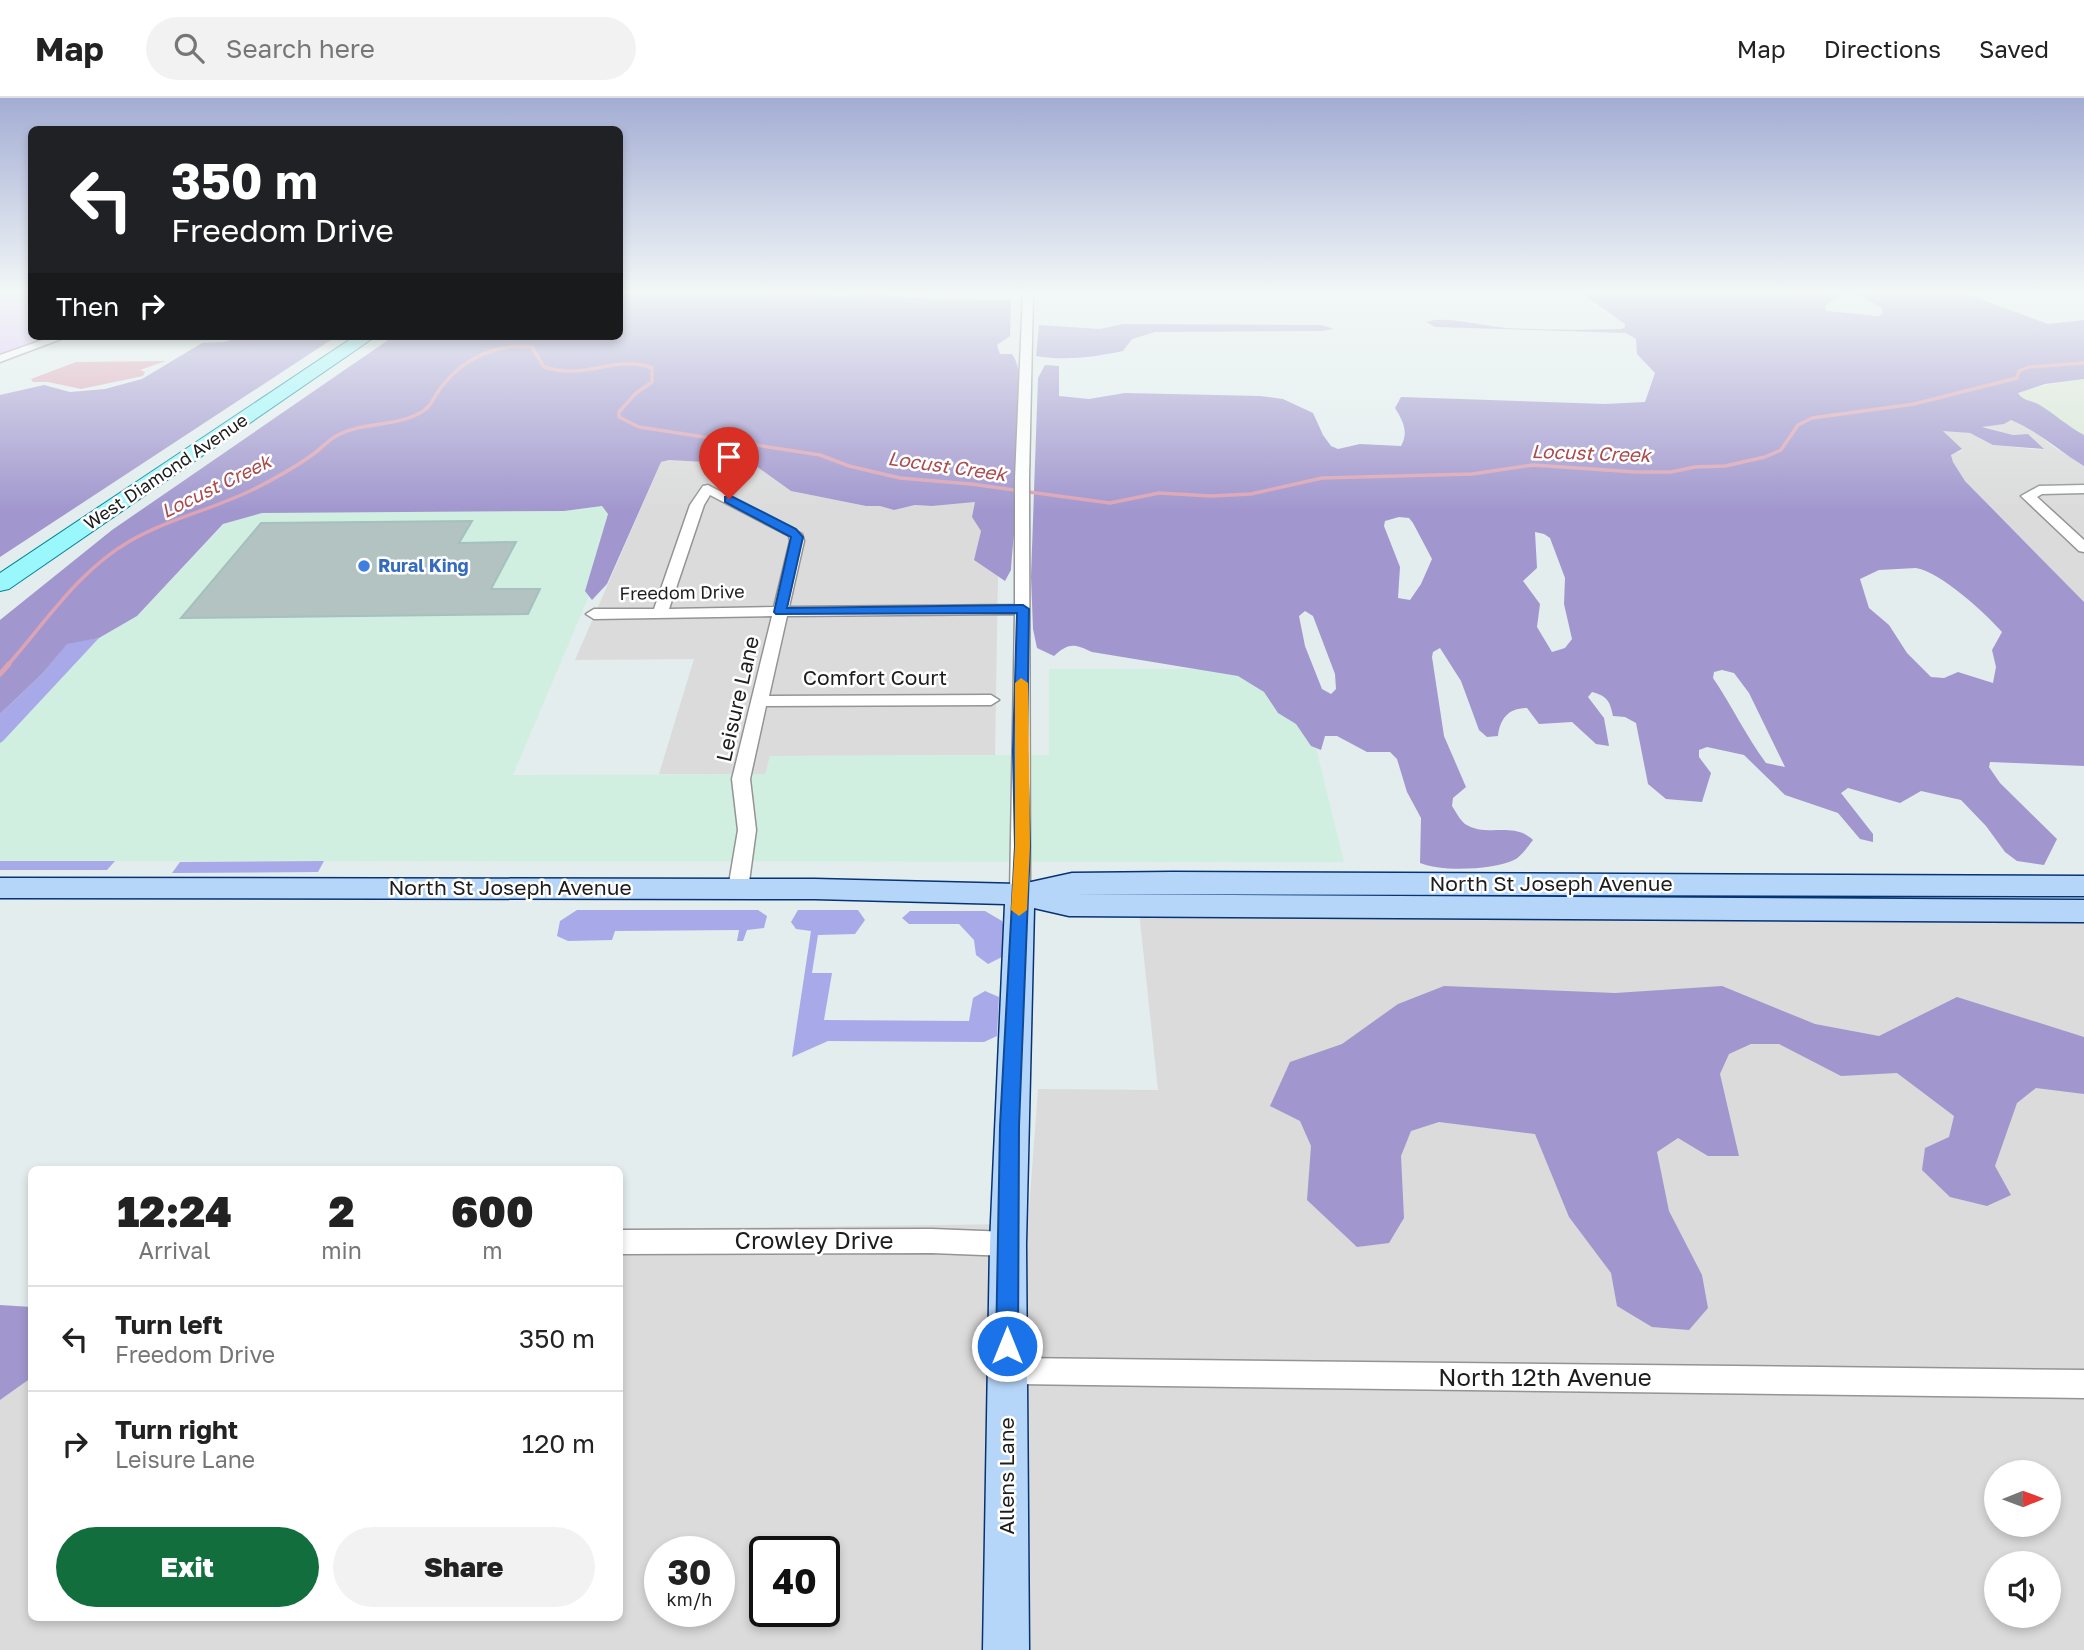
<!DOCTYPE html>
<style>
body{margin:0;font-family:"Golos Text",sans-serif;background:#f2f2f2;color:#222;height:100vh;display:flex;flex-direction:column;font-size:26px;white-space:nowrap}
*{box-sizing:border-box;margin:0}
p{font-size:23px;color:#767676}
.icon{flex:none;width:38px;height:38px;fill:none;stroke:currentColor;stroke-width:2;stroke-linecap:round;stroke-linejoin:round}
.map{position:relative;flex:1;overflow:hidden}
.panel{position:absolute;left:28px;top:1068px;width:595px;height:455px;display:flex;flex-direction:column;background:#fff;border-radius:10px;box-shadow:0 4px 10px #0003}
.panel>*{flex:none}
.hud{position:absolute;left:28px;top:28px;width:595px;height:214px;border-radius:10px;box-shadow:0 4px 10px #0003;background:#202124;color:#fff;overflow:hidden}
.needle{width:46px;rotate:89deg}
.fabs{position:absolute;left:1984px;top:1362px;display:grid;gap:14px}
.fabs a{display:grid;place-items:center;width:77px;height:77px;border-radius:50%;background:#fff;box-shadow:0 4px 10px #0003;font-size:35px}
.speed{position:absolute;left:644px;top:1438px;display:flex;gap:14px;font-size:35px;font-weight:700;text-align:center}
.speed>*{display:grid;place-content:center;width:91px;height:91px;border-radius:50%;background:#fff;box-shadow:0 4px 10px #0003;line-height:1}
.speed small{font-size:18px;font-weight:400}
.speed .limit{border:4px solid #111;border-radius:10px;background:#fff;color:#111}
.pin{position:absolute;display:grid;place-items:center;width:60px;height:60px;color:#fff;margin:-72px -30px;border-radius:50% 50% 50% 0;rotate:-45deg;box-shadow:0 0 7px #0007}
.pin .icon{rotate:45deg}
.me{position:absolute;width:77px;margin:-38px;rotate:0deg;stroke-linejoin:round;filter:drop-shadow(0 0 5px #0008)}
.turn{display:flex;align-items:center;gap:24px;height:147px;padding:0 28px;font-size:32px}
.turn .icon{width:91px;height:91px;stroke-width:2.5}
.turn b{display:block;font-size:49px;line-height:60px}
.then{display:flex;align-items:center;height:66px;padding:0 28px;background:#0003;gap:14px;font-size:26px}
.eta{display:flex;justify-content:space-evenly;align-items:center;height:119px;text-align:center}
.eta b{font-size:42px;font-weight:800;line-height:49px}
.primary-button{display:flex;gap:14px;margin-top:auto;padding:14px 28px}
.primary-button a{flex:1;height:80px;border-radius:42px;background:#136e3e;color:#fff;font-size:28px;font-weight:800;line-height:80px;text-align:center}
.primary-button a+a{background:#f2f2f2;color:#222}
ul{padding:0;list-style:none}
li{display:flex;align-items:center;gap:21px;height:105px;padding:0 28px;border-top:2px solid #e0e0e0}
li div{flex:1}
li b{display:block;font-size:26px}
li em{font-style:normal}
header{display:flex;align-items:center;gap:42px;box-sizing:border-box;height:98px;padding:0 35px;background:#fff;border-bottom:2px solid #e0e0e0}
header strong{font-size:33px}
nav{display:flex;gap:38px;margin-inline-start:auto;font-size:24px}
.search{width:490px;height:63px;background:#f2f2f2;display:flex;align-items:center;gap:18px;box-sizing:border-box;padding:0 24px;border-radius:38px;color:#767676;font-size:26px}
.map>svg:first-child{display:block}
.residential{fill:#dadbda;fill-rule:evenodd}
.commercial{fill:#d1efe1}
.industrial{fill:#dbe7d4}
.grass{fill:#a8a9e9}
.forest{fill:#a197ce;fill-rule:evenodd}
.park{fill:#dfbff9}
.water{fill:#dca3b4}
.lines{fill:none;stroke-linecap:round;stroke-linejoin:round}
.stream-far1{stroke:#dca3b4;stroke-width:3.5}
.stream{stroke:#dca3b4;stroke-width:5}
.building{fill:#b2c3c1;stroke:#a5c0be;stroke-width:2}
.street-casing{stroke:#949494;stroke-width:3}
.secondary-casing{stroke:#053373;stroke-width:3}
.primary-casing{stroke:#008096;stroke-width:2}
.street{fill:#fff;fill-rule:evenodd}
.secondary{fill:#b6d6f9;fill-rule:evenodd}
.primary{fill:#9af8fc;fill-rule:evenodd}
.route{fill:#1a73e8;stroke:#114b97;stroke-width:2}
.slow{fill:#f59e0b}
.shop-dot{fill:#3f7fe0;stroke:#fff;stroke-width:2.5}
.labels{text-anchor:middle;stroke-width:5;stroke-linejoin:round;paint-order:stroke}
.far-street-label{font-size:18px;fill:#1d1d1d;stroke:#fff}
.far-shop-label{font-size:18px;font-weight:bold;fill:#366cbe;stroke:#fff;text-anchor:start}
.far-water-label{font-size:19px;font-style:italic;fill:#ac4a4c;stroke:#fff}
.street-label{font-size:21px;fill:#1d1d1d;stroke:#fff}
.near-street-label{font-size:24px;fill:#1d1d1d;stroke:#fff}
</style>
<header>
<strong>Map</strong>
<div class="search"><svg class="icon" aria-label="search" viewBox="0 0 24 24"><circle cx="10" cy="10" r="6"/><path d="M15 15l6 6"/></svg>Search here</div>
<nav><a>Map</a><a>Directions</a><a>Saved</a></nav>
</header>
<div class="map">
<svg width="2084" height="1552" viewBox="0 0 2084 1552">
<rect width="100%" height="100%" fill="#e3edee"/>
<g class="residential">
<path d="M2011 322 2032 331 2052 348 2084 368V504L1965 383 1953 364 1951 356 1962 353 1942 332 1970 335 1993 347 2042 352 2028 336 2013 337 1982 328Z"/>
<path d="M732 357 733 361 756 368 791 393 866 408H880L894 412 915 407 932 408 975 404 981 433 974 462 998 478 995 657 770 658 766 676H659L694 561 575 562 661 364 669 362 703 364Z"/>
<path d="M1139 813 2084 823V1552H0V1302L31 1280 32 1519H620V1131L1028 1126 1038 991 1158 992ZM1997 1374H2049V1426H1997ZM660 1454H719V1514H660ZM765 1454H824V1514H765ZM1997 1465H2049V1517H1997Z"/>
</g>
<path class="commercial" d="M602 408 608 416 585 492 589 498 513 677 765 676 770 658 1049 657V571H1203L1238 578 1264 594 1278 615 1296 626 1311 648 1316 650 1344 764 0 763V645L99 540 137 518 224 426 262 415 564 413Z"/>
<path class="industrial" d="M2084 281V348L2014 297 2029 290Z"/>
<g class="grass">
<path d="M99 540 3 643 0 645V616L42 576 67 545Z"/>
<path d="M0 763H115L107 772H0Z"/>
<path d="M324 763 318 774 172 775 180 764Z"/>
<path d="M577 812H758L767 818 764 830 747 832 743 843H737L739 832 615 833 612 842 568 843 557 838 560 823Z"/>
<path d="M798 812H858L865 822 855 836 818 837 812 875H832L824 922 969 923 973 900 985 893 999 899 997 938 984 944 828 943 792 959 811 833 796 831 791 824Z"/>
<path d="M910 813H985L1002 823 1008 845 1004 858 988 866 976 857 974 842 959 826H909L902 820Z"/>
</g>
<g class="forest">
<path d="M620 196H813L838 198 878 196 930 201 1011 202 1010 238 997 247 1000 256H1012C1033 281 1013 433 1011 472L1005 483 974 462 981 433 972 419 975 404 932 408 915 407 894 412 880 408H866L791 393 756 368 719 374 716 370 733 361 732 357 703 364 669 362 661 364 607 486 592 502 585 493 608 416 602 408 564 413 262 415 223 426 137 518 99 540 67 546 42 576 0 616V522L112 432 394 238H620Z"/>
<path d="M1583 196H1843L1825 208 1826 213 1878 218 1883 216 1881 209 1856 196H1967L2048 226 2084 222V281L2045 286 2018 295C2023 303 2030 302 2038 306 2055 316 2067 328 2084 337V368C2059 353 2038 333 2011 322L2004 326 1982 329 2013 337 2028 336 2044 351 1993 347 1970 335 1943 333 1962 351 1951 357 1953 364 1965 383 2084 504V668L1990 664 1989 669 2000 685 2057 741 2044 767 2017 763 2005 754 1986 728 1961 702 1921 693 1900 705 1848 690 1841 695 1873 736V744L1860 741 1838 715 1785 697 1744 657 1707 649 1699 652V659L1711 675 1702 704 1666 701 1648 686 1636 625 1625 619 1613 618C1610 603 1607 598 1592 594L1588 599 1604 620 1609 648 1596 646 1572 624 1539 626 1527 610C1508 610 1500 621 1498 638L1487 639 1479 632 1461 583 1440 550 1433 554 1432 559 1444 638 1466 689 1453 700 1452 708C1456 714 1460 722 1465 726 1486 740 1514 723 1533 742 1528 748 1521 759 1514 762 1493 772 1441 774 1420 765L1421 720 1407 694 1397 661 1390 654H1367L1337 638H1325L1321 652 1311 648 1296 626 1278 615 1264 594 1238 578 1092 554C1075 546 1069 544 1054 558L1037 550 1033 531 1031 479 1038 280 1045 267 1059 268V298L1089 301 1125 295 1260 298 1283 301 1313 315 1323 337 1331 348 1338 351 1360 346 1401 348C1409 334 1403 323 1395 310L1401 299 1605 306 1645 304 1655 275 1637 256 1636 241 1626 235 1435 229 1426 224C1446 217 1485 229 1507 230 1546 232 1584 232 1622 231L1625 229V226ZM1399 419 1409 420 1413 425 1432 461 1421 486 1410 502 1398 500 1400 469 1384 428 1385 423ZM1535 434 1544 436 1550 440 1565 480 1564 506 1572 541 1565 550 1552 554 1537 529 1540 506 1523 483 1537 470ZM1916 470C1942 475 1984 514 2002 534L1992 552 1996 569 1993 585 1958 574 1944 580 1931 579 1907 555 1889 527 1869 510 1860 481 1879 472ZM1305 513 1313 518 1335 576 1336 591 1331 596 1322 591 1305 548 1299 518ZM1722 572 1734 575 1749 595 1785 669 1766 665C1746 638 1732 608 1713 580L1714 574Z"/>
<path d="M1123 226 1321 227 1334 231 1322 233 1155 234 1132 241 1123 253C1095 259 1065 263 1036 258L1039 227 1100 231Z"/>
<path d="M245 238H337L0 459V297L44 287 70 294 105 291 142 281 202 245 224 244Z"/>
<path d="M1444 888 1615 895 1722 888 1815 926 1879 938 1957 899 2084 939V996L2036 990 2017 1005 1995 1068 2011 1097 1987 1108 1950 1099 1922 1072 1925 1050 1949 1039 1954 1018 1897 975 1841 978 1779 946H1751L1729 956 1720 976 1739 1058H1708L1678 1040 1657 1054 1669 1113 1702 1177 1708 1210 1689 1232 1652 1229 1617 1208 1611 1175 1569 1119 1535 1036 1439 1024 1411 1033 1401 1058 1404 1120 1389 1145 1357 1149 1307 1102 1311 1048 1300 1023 1270 1008 1290 964 1342 946 1398 906Z"/>
<path d="M0 1207 32 1209 31 1280 0 1302Z"/>
</g>
<path class="park" d="M0 196H31L32 238H54L0 258Z"/>
<path class="water" d="M166 263 140 272 145 274 143 278 81 291 48 284H33L31 281 76 264Z"/>
<g class="lines">
<path class="stream-far1" d="M7 568C46 524 78 473 130 443 171 419 220 410 262 387 279 378 297 368 312 357 321 351 328 342 338 337 363 324 394 329 420 315 432 309 434 297 443 287 464 260 498 245 532 249L544 269C586 283 614 256 652 270V284L635 296 619 314V319L639 329 820 357 849 368 900 380 971 386 1110 405 1159 395 1211 398 1251 396 1322 380 1472 376 1533 367 1635 374H1671L1695 369 1725 368 1765 359 1781 352 1798 327 1812 320 1914 306 2017 280 2019 273 2029 269 2084 265"/>
<path class="stream" d="M0 576 9 566"/>
</g>
<path class="building" d="M472 423 459 445 516 444 491 491H540L528 516 181 520 261 425Z"/>
<g class="lines">
<defs>
<g id="street">
<path d="M1023 196H1033L1029 380 1030 796 1027 801 1020 803 1013 801 1010 796 1015 516 787 518 769 598 991 597 999 602 991 607 766 608 750 681 756 732 748 791 745 796 738 798 731 796 728 791 738 732 732 681 772 518 594 521 586 516 594 511H654L690 407 703 388 708 387 802 436 804 443 789 509 1015 507V380ZM710 397 789 438 790 443 774 509 669 511 704 407Z"/>
<path d="M54 238H69L0 264V257Z"/>
<path d="M2084 387V395L2042 396 2037 399 2084 442V454L2079 453 2021 398 2039 388Z"/>
<path d="M932 1131 1008 1134 1017 1138 1020 1146 1017 1154 1008 1158 932 1155 620 1156V1132Z"/>
<path d="M1007 1260 2084 1272V1300L1007 1286 997 1283 994 1273 997 1263Z"/>
</g>
<path id="secondary" d="M1173 774 2084 778V798L1069 796 2084 802V824L1069 818 1034 810 1026 1146 1029 1552H983L990 1146 1005 806 815 801 0 800V780L815 781 1022 786 1072 775Z"/>
<path id="primary" d="M355 238H376L9 491 0 493V475Z"/>
</defs>
<use href="#street" class="street-casing"/>
<use href="#secondary" class="secondary-casing"/>
<use href="#primary" class="primary-casing"/>
<use href="#street" class="street"/>
<use href="#secondary" class="secondary"/>
<use href="#primary" class="primary"/>
</g>
<linearGradient id="sky" x2="0" y2="1"><stop stop-color="#a3add3"/><stop offset="0.47" stop-color="#f2f7f7"/><stop offset="1" stop-color="#f2f7f7" stop-opacity="0"/></linearGradient>
<rect width="2084" height="413" fill="url(#sky)"/>
<path class="route" d="M725 399H733L796 431 803 439 787 510 1023 507 1029 511 1027 653 1030 748 1019 1028 1018 1248 1015 1256 1007 1259 999 1256 996 1248 1000 1028 1015 748 1013 653 1017 515 776 516 774 514 791 439 725 404Z"/>
<path class="slow" d="M1021 580 1028 585 1030 748 1027 812 1019 818 1011 812 1015 748V585Z"/>
<circle class="shop-dot" cx="364" cy="468" r="7"/>
<g class="labels">
<g class="far-street-label">
<text transform="translate(166 374) rotate(-34)" y="6">West Diamond Avenue</text>
<text transform="translate(682 495) rotate(-1)" y="6">Freedom Drive</text>
</g>
<g class="far-shop-label">
<text x="378" y="474">Rural King</text>
</g>
<g class="far-water-label">
<text transform="translate(1591 355) rotate(2)" y="7">Locust Creek</text>
<text transform="translate(947 368) rotate(8)" y="7">Locust Creek</text>
<text transform="translate(216 388) rotate(-26)" y="7">Locust Creek</text>
</g>
<g class="street-label">
<text x="875" y="587">Comfort Court</text>
<text transform="translate(738 601) rotate(-77)" y="7">Leisure Lane</text>
<text x="1551" y="793">North St Joseph Avenue</text>
<text x="510" y="797">North St Joseph Avenue</text>
<text transform="translate(1007 1378) rotate(-90)" y="7">Allens Lane</text>
</g>
<g class="near-street-label">
<text x="814" y="1151">Crowley Drive</text>
<text x="1545" y="1288">North 12th Avenue</text>
</g>
</g>
</svg>
<div class="fabs">
<a><svg class="needle" viewBox="-14 -14 28 28"><path d="M0-13l5 13h-10z" fill="#e53935"/><path d="M0 13l5-13h-10z" fill="#767676"/></svg></a>
<a><svg class="icon" aria-label="sound" viewBox="0 0 24 24"><path d="M4 9h4l5-4v14l-5-4H4zM17 9q2 3 0 6"/></svg></a>
</div>
<div class="speed"><div>30<small>km/h</small></div><div class="limit">40</div></div>
<div class="pin" style="left:729px;top:401px;background:#d93025"><svg class="icon" aria-label="arrive" viewBox="0 0 24 24"><path d="M6 21V4h12l-3 4 3 4H6"/></svg></div>
<svg class="me" style="left:1007px;top:1248px" viewBox="-20 -20 40 40"><circle r="17" fill="#1a73e8" stroke="#fff" stroke-width="3"/><path d="M0-11L8 9 0 5-8 9z" fill="#fff"/></svg>
<div class="hud">
<div class="turn"><svg class="icon" aria-label="left" viewBox="0 0 24 24"><path d="M17 20v-9H6M10 6l-5 5 5 5"/></svg><div><b>350 m</b>Freedom Drive</div></div>
<div class="then">Then<svg class="icon" aria-label="right" viewBox="0 0 24 24"><path d="M7 20v-9h11M14 6l5 5-5 5"/></svg></div>
</div>
<section class="panel">
<div class="eta">
<div><b>12:24</b><p>Arrival</p></div>
<div><b>2</b><p>min</p></div>
<div><b>600</b><p>m</p></div>
</div>
<ul>
<li><svg class="icon" aria-label="left" viewBox="0 0 24 24"><path d="M17 20v-9H6M10 6l-5 5 5 5"/></svg><div><b>Turn left</b><p>Freedom Drive</p></div><em>350 m</em></li>
<li><svg class="icon" aria-label="right" viewBox="0 0 24 24"><path d="M7 20v-9h11M14 6l5 5-5 5"/></svg><div><b>Turn right</b><p>Leisure Lane</p></div><em>120 m</em></li>
</ul>
<div class="primary-button"><a>Exit</a><a>Share</a></div>
</section>
</div>
